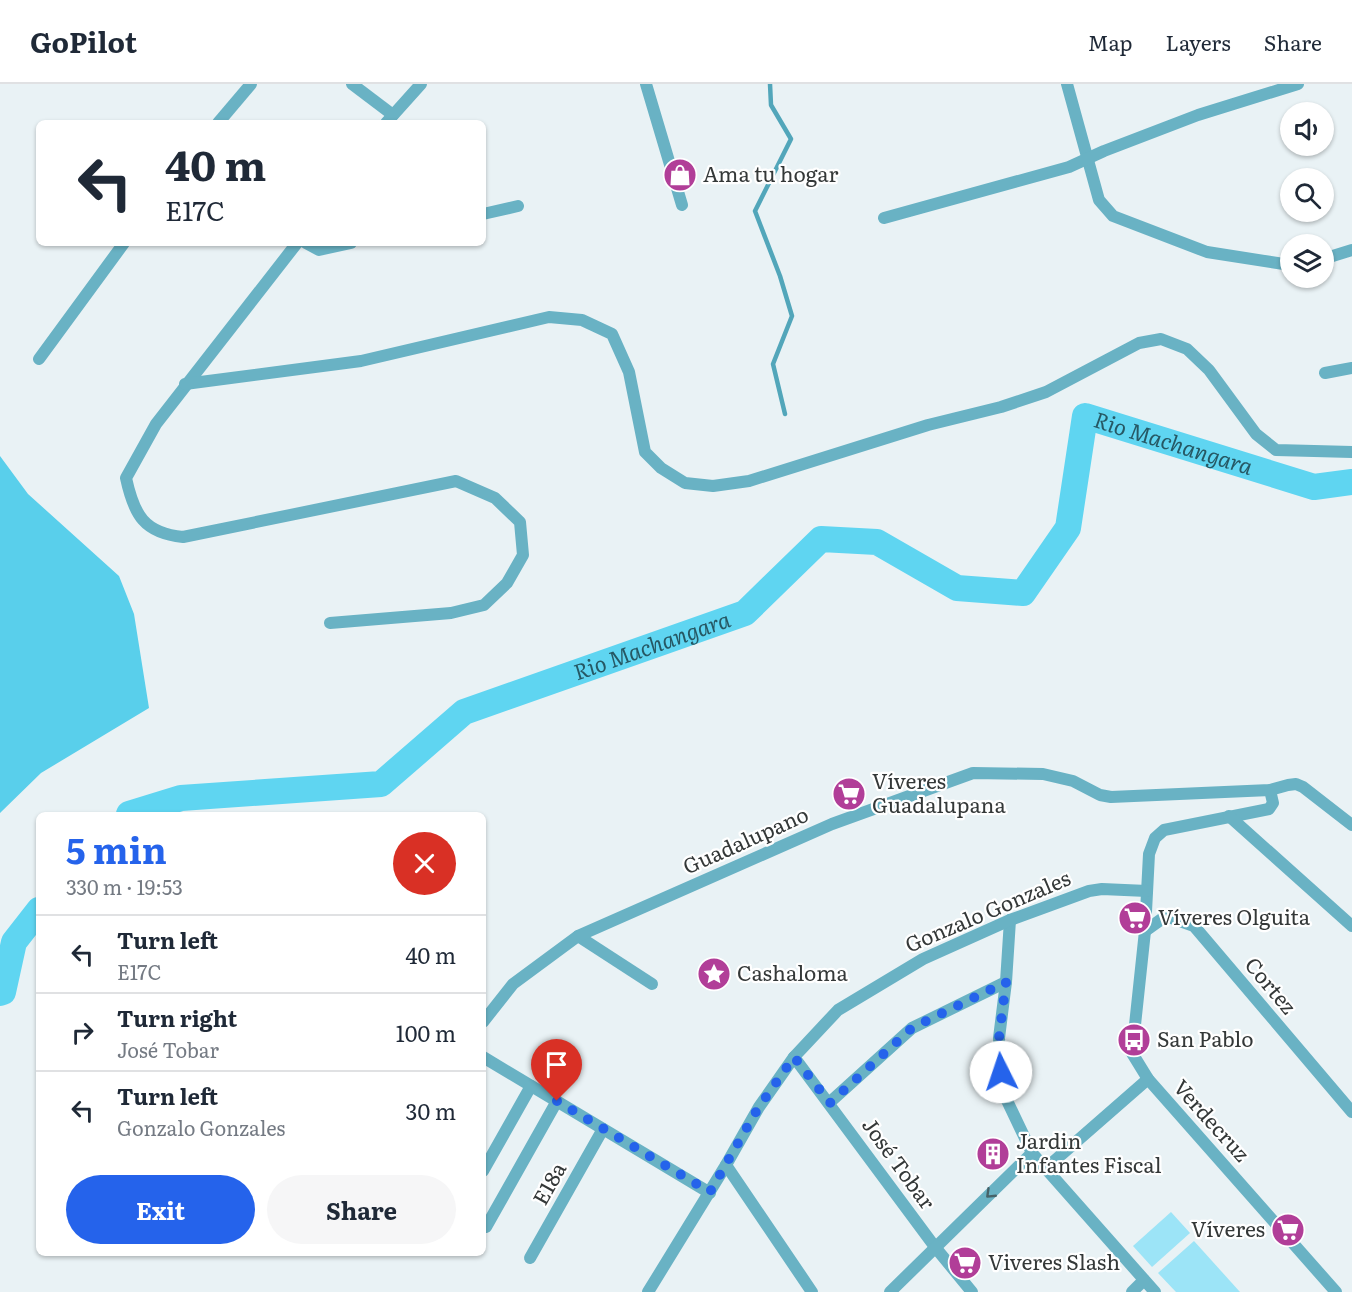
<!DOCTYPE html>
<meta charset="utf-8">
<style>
body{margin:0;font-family:Literata,serif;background:#f6f6f7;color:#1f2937;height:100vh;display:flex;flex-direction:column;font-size:22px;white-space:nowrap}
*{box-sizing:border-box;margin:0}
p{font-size:20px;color:#747a83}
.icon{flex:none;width:33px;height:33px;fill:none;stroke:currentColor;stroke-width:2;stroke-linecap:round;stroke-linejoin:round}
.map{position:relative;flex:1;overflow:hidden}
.panel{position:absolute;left:36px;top:728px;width:450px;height:444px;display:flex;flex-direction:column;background:#fff;border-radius:9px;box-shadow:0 2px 4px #0004}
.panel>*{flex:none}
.top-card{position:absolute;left:36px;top:36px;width:450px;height:126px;border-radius:9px;box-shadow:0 2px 4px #0004;background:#fff;color:#1f2937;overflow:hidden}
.fabs{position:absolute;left:1280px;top:18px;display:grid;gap:12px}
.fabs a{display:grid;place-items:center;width:54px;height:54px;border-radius:50%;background:#fff;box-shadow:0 2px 4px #0004;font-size:30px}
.pin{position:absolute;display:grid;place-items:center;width:51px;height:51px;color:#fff;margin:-62px -26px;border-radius:50% 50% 50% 0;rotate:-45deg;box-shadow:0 0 6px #0007}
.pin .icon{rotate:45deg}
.me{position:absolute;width:66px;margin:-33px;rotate:356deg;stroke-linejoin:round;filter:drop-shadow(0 0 4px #0008)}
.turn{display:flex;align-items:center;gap:21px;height:126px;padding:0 30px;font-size:27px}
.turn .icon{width:78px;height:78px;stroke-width:2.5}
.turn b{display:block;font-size:42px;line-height:51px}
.round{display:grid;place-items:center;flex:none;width:63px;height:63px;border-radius:32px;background:#f6f6f7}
.head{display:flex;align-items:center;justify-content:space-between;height:102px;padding:0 30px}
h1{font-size:36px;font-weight:700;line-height:45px;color:#2563eb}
.primary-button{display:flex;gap:12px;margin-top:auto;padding:12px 30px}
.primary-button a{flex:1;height:69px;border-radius:36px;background:#2563eb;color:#fff;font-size:24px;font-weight:700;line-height:69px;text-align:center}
.primary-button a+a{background:#f6f6f7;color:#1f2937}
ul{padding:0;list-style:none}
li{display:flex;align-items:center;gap:18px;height:78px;padding:0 30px;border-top:2px solid #e0e1e3}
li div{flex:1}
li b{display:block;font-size:22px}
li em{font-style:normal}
header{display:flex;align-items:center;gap:36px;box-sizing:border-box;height:84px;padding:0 30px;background:#fff;border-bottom:2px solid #e0e1e3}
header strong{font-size:28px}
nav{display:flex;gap:33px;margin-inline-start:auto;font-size:21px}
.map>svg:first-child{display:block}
.green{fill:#9ce4f7}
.forest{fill:#59cfeb}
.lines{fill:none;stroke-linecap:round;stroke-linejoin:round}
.stream{stroke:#52a6ba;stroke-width:4.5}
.river{stroke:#5fd5f1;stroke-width:26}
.minor{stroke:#69b2c4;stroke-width:12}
.oneway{stroke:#476369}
.route{stroke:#2563eb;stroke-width:10;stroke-dasharray:0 18}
.labels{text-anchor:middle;stroke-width:4.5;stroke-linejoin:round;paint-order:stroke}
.poi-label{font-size:21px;fill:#343838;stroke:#fff;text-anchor:start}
.street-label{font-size:21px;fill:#343838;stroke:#fff}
.water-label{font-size:22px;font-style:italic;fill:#265864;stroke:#fff}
</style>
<header>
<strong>GoPilot</strong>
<nav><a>Map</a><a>Layers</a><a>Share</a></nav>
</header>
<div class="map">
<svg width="1352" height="1208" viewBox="0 0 1352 1208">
<rect width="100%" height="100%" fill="#e9f2f5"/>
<g class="green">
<path d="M1171 1128 1190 1149 1152 1183 1133 1162Z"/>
<path d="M1194 1157 1240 1208H1176L1158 1189Z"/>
</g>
<path class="forest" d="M0 372 28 410 119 492 134 530 149 624 41 689 0 729Z"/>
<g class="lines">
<path class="stream" d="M770 0 771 21 791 55 755 127 780 192 792 232 773 280 785 330"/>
<g class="river">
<path id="s1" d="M129 730 181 714 381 700 464 628 745 529 821 455 877 458 957 504 1023 509 1068 444 1085 332 1314 403 1352 398"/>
<path d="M0 909 3 908 14 858 39 826"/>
</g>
<g class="minor">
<path d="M352 0 393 31"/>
<path d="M646 0 682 121"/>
<path d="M1067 0 1099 116 1113 132 1207 168 1290 181"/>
<path d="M218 39 251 0"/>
<path d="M386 39 421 0"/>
<path d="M483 130 518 122"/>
<path d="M884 134 1069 83 1104 67 1198 31 1298 0"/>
<path d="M297 159 156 340 126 394C134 431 144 449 183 453L456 397 495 414 520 438 523 471 507 499 484 521 451 529 330 539"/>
<path d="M306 159 319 166 351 159"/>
<path d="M1323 175 1352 166"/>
<path d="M39 275 124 159"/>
<path d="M1325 289 1352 284"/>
<path d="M185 300 361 277 549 233 582 236 612 250 629 288 645 368 661 384 685 399 713 402 749 397 928 341 1001 323 1046 308 1139 259 1161 255 1187 265 1209 286 1256 350 1276 366 1352 368"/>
<path d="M1270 706 1273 719 1269 725 1164 746 1155 754 1149 770 1145 847 1132 969 1148 995 1336 1208"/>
<path d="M1229 732 1352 842"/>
<path d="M1010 836 1006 898 999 954 1002 1006 1032 1069 1155 1208"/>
<path d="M1145 847 1166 832 1194 842 1352 1028"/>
<path d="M578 852 652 900"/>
<path d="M483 938 513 900 578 852 832 740 973 689 1043 690 1073 697 1100 711 1111 713 1270 706 1288 701 1296 700 1303 703 1352 741"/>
<path d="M483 973 710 1109"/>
<path d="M794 973 935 1163 972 1208"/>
<path d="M829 1019 912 944 1006 898"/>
<path d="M726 1081 812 1208"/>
<path d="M1045 1085 1148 995"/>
<path d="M483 1087 531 1002"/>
<path d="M486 1143 557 1017"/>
<path d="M530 1174 603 1045"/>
<path d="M648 1208 726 1081 759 1023 794 973 838 926 923 875 1010 836 1089 807 1102 805 1147 807"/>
<path d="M890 1208 1032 1069"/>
<path d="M1132 1208 1144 1196"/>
</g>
</g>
<defs><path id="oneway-chevron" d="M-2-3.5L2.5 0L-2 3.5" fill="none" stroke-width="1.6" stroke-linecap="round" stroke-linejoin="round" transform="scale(1.5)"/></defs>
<use class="oneway" href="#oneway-chevron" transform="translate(990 1110) rotate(136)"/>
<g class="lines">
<path class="route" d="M557 1017 710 1108 757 1026 794 973 830 1019 912 944 1006 898 999 954 1001 988"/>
</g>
<defs>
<symbol id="shop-disc" viewBox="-11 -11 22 22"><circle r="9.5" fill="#b13e98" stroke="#fff"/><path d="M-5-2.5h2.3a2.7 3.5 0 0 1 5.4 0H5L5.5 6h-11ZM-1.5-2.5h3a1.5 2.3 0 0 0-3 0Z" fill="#fff"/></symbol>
<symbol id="supermarket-disc" viewBox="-11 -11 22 22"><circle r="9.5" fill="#b13e98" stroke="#fff"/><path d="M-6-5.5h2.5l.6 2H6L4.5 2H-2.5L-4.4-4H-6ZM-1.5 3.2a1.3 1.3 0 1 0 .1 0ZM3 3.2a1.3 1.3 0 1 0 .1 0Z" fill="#fff"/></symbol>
<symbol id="sight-disc" viewBox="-11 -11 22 22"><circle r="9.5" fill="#b13e98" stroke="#fff"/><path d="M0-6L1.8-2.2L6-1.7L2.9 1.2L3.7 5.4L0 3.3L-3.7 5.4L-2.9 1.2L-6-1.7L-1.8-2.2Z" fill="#fff"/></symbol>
<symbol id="bus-disc" viewBox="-11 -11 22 22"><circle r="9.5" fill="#b13e98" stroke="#fff"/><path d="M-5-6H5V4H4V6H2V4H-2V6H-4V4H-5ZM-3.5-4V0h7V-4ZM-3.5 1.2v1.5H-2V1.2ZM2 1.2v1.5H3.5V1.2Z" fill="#fff"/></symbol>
<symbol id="building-disc" viewBox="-11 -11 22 22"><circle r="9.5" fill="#b13e98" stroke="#fff"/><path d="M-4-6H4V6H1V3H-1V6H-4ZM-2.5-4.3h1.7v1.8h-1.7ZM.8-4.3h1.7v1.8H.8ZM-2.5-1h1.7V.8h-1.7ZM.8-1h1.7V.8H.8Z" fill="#fff"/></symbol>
</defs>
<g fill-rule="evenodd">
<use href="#shop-disc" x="661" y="72" width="38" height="38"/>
<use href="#supermarket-disc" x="830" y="691" width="38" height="38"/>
<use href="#supermarket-disc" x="1116" y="815" width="38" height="38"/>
<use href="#sight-disc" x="695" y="871" width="38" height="38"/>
<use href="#bus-disc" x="1115" y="937" width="38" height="38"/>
<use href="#building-disc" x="974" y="1051" width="38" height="38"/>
<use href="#supermarket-disc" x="1269" y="1127" width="38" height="38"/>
<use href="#supermarket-disc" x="946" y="1160" width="38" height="38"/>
</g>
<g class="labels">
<g class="poi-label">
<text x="703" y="98">Ama tu hogar</text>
<text x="872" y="705">Víveres<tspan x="872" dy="24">Guadalupana</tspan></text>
<text x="1158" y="841">Víveres Olguita</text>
<text x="737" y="897">Cashaloma</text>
<text x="1157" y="963">San Pablo</text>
<text x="1016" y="1065">Jardin<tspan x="1016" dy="24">Infantes Fiscal</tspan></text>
<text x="1265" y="1153" text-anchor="end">Víveres</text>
<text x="988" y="1186">Viveres Slash</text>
</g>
<g class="street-label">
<text transform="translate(746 757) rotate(-24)" y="7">Guadalupano</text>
<text transform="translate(988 828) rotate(-23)" y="7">Gonzalo Gonzales</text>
<text transform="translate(1270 902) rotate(50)" y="7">Cortez</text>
<text transform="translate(1211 1037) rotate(48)" y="7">Verdecruz</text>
<text transform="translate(898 1080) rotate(54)" y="7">José Tobar</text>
<text transform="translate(550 1100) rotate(-61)" y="7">E18a</text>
</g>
<g class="water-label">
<text dy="8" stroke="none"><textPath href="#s1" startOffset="1268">Rio Machangara</textPath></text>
<text dy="8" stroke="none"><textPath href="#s1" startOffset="564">Rio Machangara</textPath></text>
</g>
</g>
</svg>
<div class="fabs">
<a><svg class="icon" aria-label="sound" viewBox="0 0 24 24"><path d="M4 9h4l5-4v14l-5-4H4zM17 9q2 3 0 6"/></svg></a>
<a><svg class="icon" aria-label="search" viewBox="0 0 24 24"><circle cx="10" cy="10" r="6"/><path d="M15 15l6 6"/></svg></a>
<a><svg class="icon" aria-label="layers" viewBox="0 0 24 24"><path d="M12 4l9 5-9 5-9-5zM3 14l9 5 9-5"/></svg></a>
</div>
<div class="pin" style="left:557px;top:1017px;background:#d93025"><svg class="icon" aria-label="arrive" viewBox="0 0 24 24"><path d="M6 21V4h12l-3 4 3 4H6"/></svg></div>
<svg class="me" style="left:1001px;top:988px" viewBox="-20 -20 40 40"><circle r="19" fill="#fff"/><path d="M0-13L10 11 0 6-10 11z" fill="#2563eb"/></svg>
<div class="top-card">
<div class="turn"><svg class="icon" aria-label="left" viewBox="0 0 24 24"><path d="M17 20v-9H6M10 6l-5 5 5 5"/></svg><div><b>40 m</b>E17C</div></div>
</div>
<section class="panel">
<div class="head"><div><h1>5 min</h1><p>330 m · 19:53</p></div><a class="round" style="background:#d93025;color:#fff"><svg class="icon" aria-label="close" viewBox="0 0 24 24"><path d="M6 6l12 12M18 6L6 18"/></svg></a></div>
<ul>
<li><svg class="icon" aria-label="left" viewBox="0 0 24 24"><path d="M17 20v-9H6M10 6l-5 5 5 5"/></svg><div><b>Turn left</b><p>E17C</p></div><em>40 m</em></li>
<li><svg class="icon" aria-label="right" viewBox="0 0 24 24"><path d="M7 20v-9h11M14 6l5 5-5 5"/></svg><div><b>Turn right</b><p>José Tobar</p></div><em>100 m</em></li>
<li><svg class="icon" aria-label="left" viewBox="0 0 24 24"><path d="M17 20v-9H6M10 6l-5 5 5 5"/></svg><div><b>Turn left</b><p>Gonzalo Gonzales</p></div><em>30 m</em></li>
</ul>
<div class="primary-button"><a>Exit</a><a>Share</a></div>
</section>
</div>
